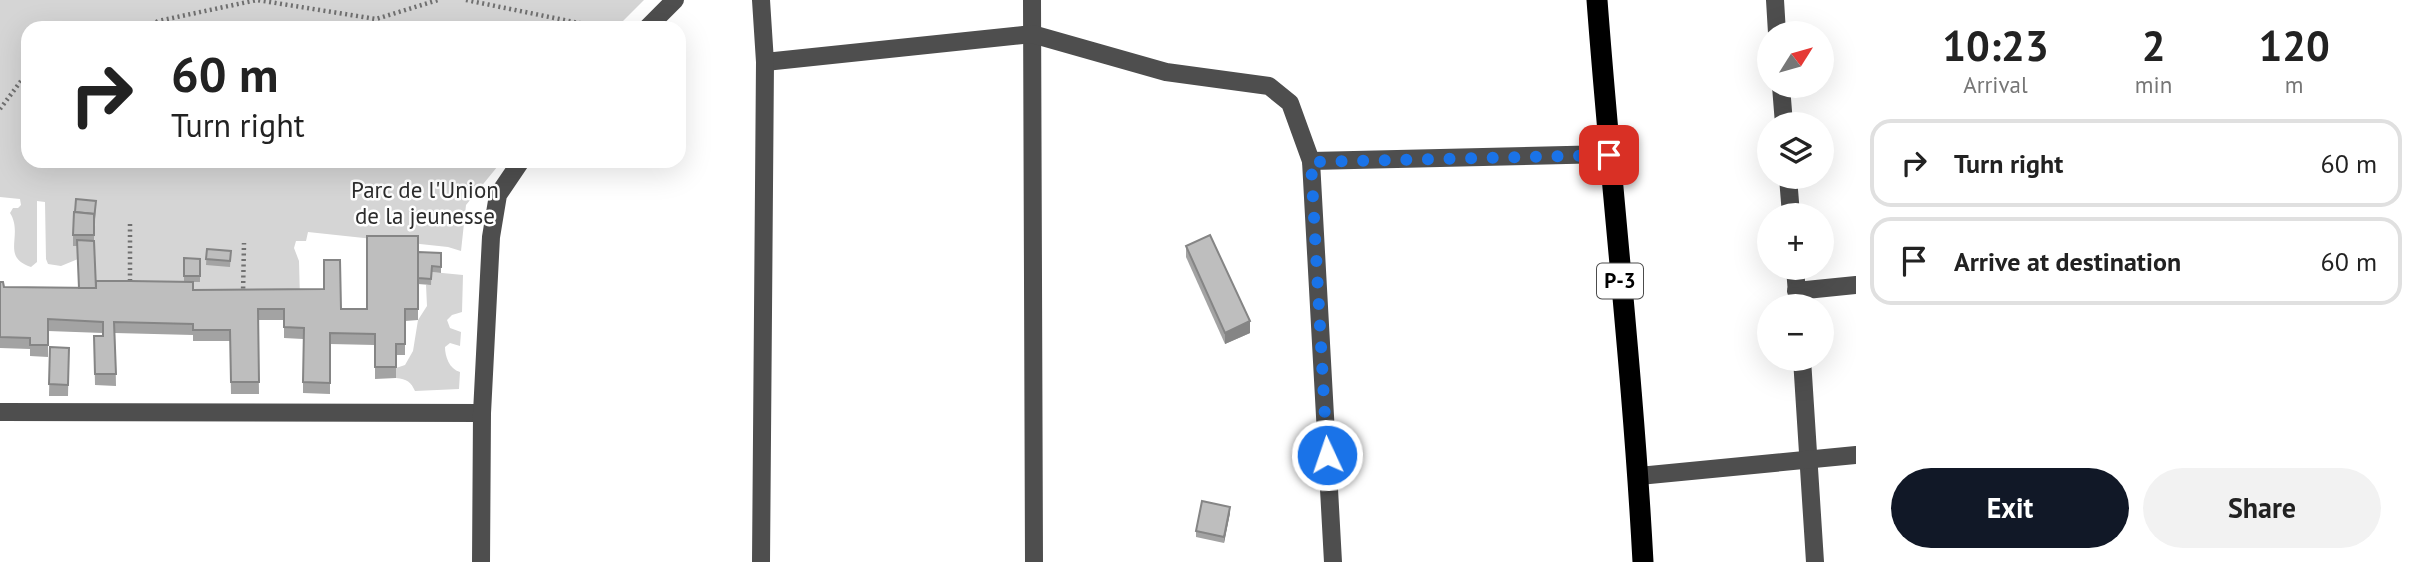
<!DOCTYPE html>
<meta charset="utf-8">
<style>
body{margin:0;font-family:"PT Sans",sans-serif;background:#f2f2f2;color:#222;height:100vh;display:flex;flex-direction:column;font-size:26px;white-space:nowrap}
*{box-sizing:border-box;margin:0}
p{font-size:23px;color:#767676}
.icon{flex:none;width:38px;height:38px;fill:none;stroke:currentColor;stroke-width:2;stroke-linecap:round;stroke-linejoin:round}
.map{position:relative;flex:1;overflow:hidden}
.drawer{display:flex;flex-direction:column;background:#fff;width:560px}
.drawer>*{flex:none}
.hud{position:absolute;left:21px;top:21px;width:665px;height:147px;border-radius:21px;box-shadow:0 7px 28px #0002;background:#fff;color:#222;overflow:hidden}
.needle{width:46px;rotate:53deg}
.buttons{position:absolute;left:1757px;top:21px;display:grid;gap:14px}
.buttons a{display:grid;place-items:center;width:77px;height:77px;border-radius:50%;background:#fff;box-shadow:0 7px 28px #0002;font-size:35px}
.pin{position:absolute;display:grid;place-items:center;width:60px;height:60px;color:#fff;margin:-30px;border-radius:14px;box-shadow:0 4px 10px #0006}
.me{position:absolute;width:77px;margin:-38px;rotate:357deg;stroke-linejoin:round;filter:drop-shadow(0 0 5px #0008)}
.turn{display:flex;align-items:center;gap:24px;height:147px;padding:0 35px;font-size:32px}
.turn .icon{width:91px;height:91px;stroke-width:2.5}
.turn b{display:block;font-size:49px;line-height:60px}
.eta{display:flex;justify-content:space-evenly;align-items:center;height:119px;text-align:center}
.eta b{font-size:42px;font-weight:600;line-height:49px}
.action{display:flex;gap:14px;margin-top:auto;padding:14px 35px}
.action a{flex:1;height:80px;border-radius:42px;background:#111827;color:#fff;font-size:28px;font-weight:600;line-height:80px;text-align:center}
.action a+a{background:#f2f2f2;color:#222}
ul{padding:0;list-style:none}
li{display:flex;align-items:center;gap:21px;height:88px;margin:0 14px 10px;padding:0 21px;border:4px solid #e0e0e0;border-radius:21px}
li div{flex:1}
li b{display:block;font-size:26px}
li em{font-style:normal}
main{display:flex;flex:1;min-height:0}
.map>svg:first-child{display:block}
.green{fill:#d5d5d5}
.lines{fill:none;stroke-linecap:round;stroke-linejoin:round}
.path{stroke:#707070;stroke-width:4.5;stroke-dasharray:2 3.5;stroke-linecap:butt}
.minor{stroke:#4e4e4e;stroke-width:18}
.highway{stroke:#000;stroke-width:21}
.wall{fill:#a3a3a3}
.shaded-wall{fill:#858585}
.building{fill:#bebebe;stroke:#858585;stroke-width:2}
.route{stroke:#1a73e8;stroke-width:12;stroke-dasharray:0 21.6}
.labels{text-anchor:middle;stroke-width:5;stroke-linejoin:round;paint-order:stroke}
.shield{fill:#fff;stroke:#4c4c4c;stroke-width:2}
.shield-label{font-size:21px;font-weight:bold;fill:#000}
.park-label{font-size:23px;fill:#2c2c2c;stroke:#fff}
</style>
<main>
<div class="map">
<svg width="1856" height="562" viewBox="0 0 1856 562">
<rect width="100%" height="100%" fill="#fff"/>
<g class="green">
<path d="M0 0H644L616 28H28V161H502L466 205 461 251 448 247 308 232 306 241H296L294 248 299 261 300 300 96 292 94 247 96 207 73 246H77L78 259 61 266 48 264 46 259 45 202 37 201V262L31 267C0 257 24 235 10 213L13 208H18L21 205 20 199 0 197Z"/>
<path d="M432 272 463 275 462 312 452 315 447 320 450 328 461 332 460 346 450 343 445 347C445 356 449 369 460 372L459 389 415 391C411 382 407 379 396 378V368L405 365 413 351 418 320 427 306 426 285 431 284Z"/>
</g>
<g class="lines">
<g class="path">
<path d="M466 0 579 23 624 27"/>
<path d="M147 28 158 21 257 0 376 19 438 0"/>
<path d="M0 109 24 77H28"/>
<path d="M130 224V286"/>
<path d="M243 294 244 243"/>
</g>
<g class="minor">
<path d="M1032 0 1034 562"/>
<path d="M1775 0 1777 33"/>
<path d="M647 28 675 0"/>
<path d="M765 62 1032 34 1166 72 1269 86 1290 103 1311 161 1333 562"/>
<path d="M1781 86 1784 124"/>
<path d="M1311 161 1609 154"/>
<path d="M1788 177 1791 215"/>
<path d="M1795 268 1798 306"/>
<path d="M1796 291 1856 285"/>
<path d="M1802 359 1815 562"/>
<path d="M0 412 482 413"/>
<path d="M1639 476 1856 455"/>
<path d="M481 562 482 413 491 237 498 195 521 161"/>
<path d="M761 562 765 62 761 0"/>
</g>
<path class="highway" d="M1597 0C1611 187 1633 374 1643 562"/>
</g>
<g class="wall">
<path d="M96 207 94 243 96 288 184 282V258L200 259V282H193V290L341 309H367L418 252 441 253V273L432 272 431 285 418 284V320L405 321V355H396V378L375 379V345L330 344V394L303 393V339L284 338V320H258L259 394H231L230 341H193V335L115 333 116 386 95 385 94 336H103V333L48 331V357L30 356V349L0 348V282L4 287 79 288 77 246H73V235Z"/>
<path d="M1186 246 1250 333 1225 344 1186 257Z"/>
<path d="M207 249 231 251 230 267 206 265Z"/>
<path d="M50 347 69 348 68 396H49Z"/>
<path d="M1230 513 1224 543 1196 537V531Z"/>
</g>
<g class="shaded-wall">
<path d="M1250 321V333L1225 344V333Z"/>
<path d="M1230 507V513L1224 543V537Z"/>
</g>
<g class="building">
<path d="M76 199 96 201 94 219V214L75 212Z"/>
<path d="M74 212 94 214V235H73Z"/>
<path d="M1210 235 1250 321 1225 333 1186 246Z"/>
<path d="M367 236H418V309H405V344H396V367H375V334L330 333V383L303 382 304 328 284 327V309H258L259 382H231L230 330H193V324L114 322 116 374H95L94 336H103V322L48 319V345H30V338L0 337V282H3L4 287 96 288V281H130L193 282V290L324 289V260H340L341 309H367Z"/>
<path d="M77 240 94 241 96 288H79Z"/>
<path d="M207 249 231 251 230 261 206 259Z"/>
<path d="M418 252 441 253V267L432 266 431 279 418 278Z"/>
<path d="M184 258 200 259V276H184Z"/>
<path d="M50 347 69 348 68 385 49 384Z"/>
<path d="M1202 501 1230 507 1224 537 1196 531Z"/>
</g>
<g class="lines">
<path class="route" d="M1327 455 1311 162 1609 155"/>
</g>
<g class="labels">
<rect class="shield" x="1597" y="263.5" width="46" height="35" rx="5"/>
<g class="shield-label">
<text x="1620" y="288">P-3</text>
</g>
<g class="park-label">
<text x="425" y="198">Parc de l'Union<tspan x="425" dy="26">de la jeunesse</tspan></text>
</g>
</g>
</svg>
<div class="buttons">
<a><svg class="needle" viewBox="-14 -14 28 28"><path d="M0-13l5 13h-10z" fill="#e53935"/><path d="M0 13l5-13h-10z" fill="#767676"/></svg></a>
<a><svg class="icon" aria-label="layers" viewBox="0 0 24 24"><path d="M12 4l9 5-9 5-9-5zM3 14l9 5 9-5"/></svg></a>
<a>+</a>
<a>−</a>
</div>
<div class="pin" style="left:1609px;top:155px;background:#d93025"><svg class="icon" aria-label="arrive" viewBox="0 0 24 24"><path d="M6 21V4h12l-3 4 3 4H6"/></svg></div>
<svg class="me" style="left:1327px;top:455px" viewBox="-20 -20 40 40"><circle r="17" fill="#1a73e8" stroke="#fff" stroke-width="3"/><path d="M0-11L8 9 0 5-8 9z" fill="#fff"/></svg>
<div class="hud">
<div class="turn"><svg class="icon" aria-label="right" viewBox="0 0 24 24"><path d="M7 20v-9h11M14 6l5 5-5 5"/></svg><div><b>60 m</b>Turn right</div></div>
</div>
</div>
<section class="drawer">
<div class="eta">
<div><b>10:23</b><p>Arrival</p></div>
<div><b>2</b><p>min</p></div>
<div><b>120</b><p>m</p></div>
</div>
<ul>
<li><svg class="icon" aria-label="right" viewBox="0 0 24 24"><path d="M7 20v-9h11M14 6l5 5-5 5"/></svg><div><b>Turn right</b></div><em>60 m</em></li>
<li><svg class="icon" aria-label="arrive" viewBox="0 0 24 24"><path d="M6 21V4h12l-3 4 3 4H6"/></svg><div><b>Arrive at destination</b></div><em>60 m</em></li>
</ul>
<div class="action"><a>Exit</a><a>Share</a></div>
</section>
</main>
